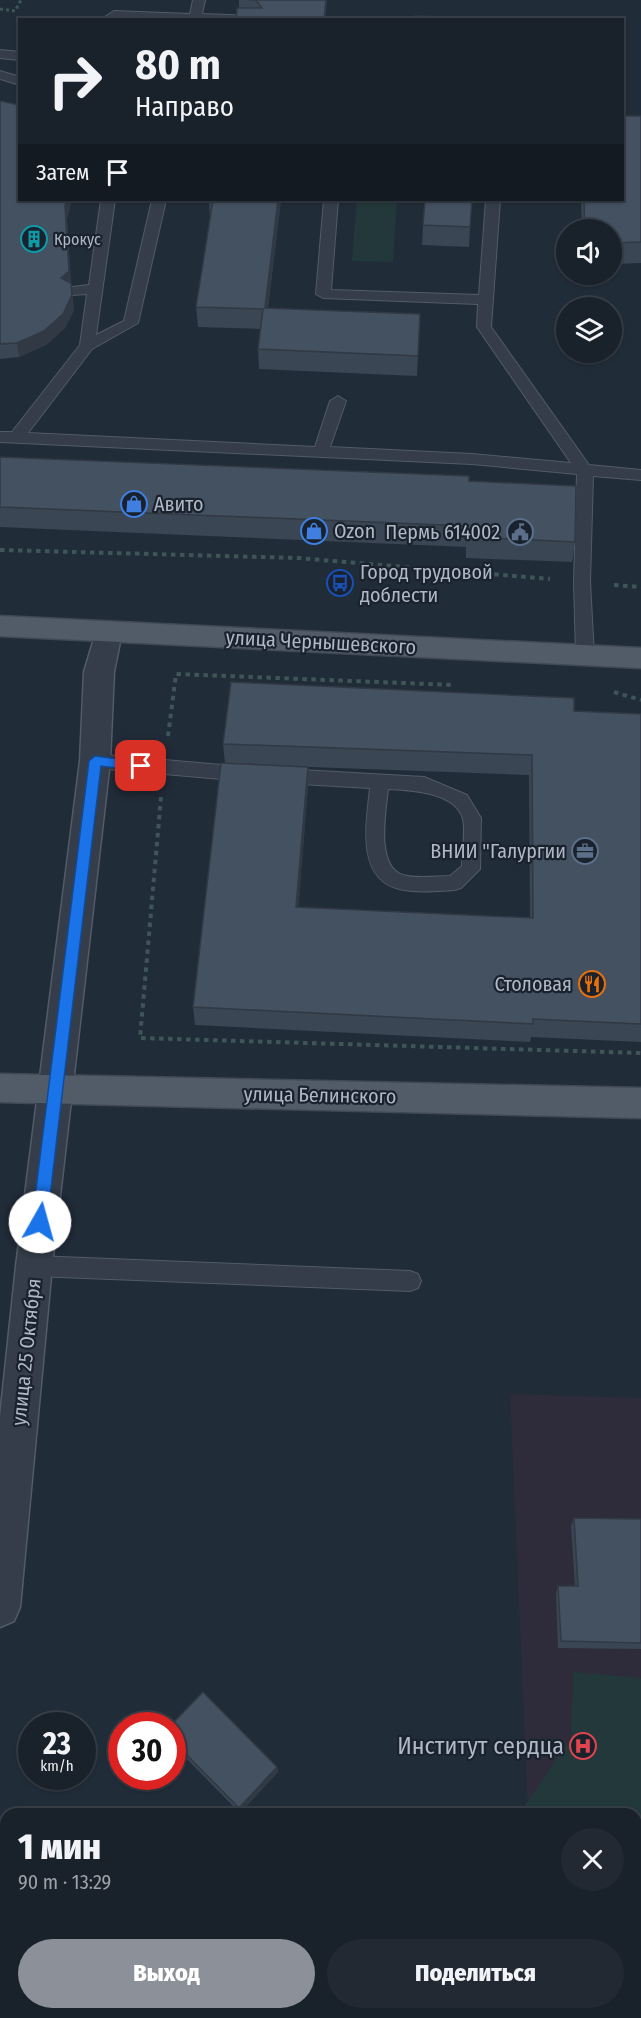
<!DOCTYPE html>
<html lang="ru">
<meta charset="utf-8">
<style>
body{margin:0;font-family:"Fira Sans Condensed",sans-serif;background:#222933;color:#f1f3f6;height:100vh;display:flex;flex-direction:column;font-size:22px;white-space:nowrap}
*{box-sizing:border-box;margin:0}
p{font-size:20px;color:#9fa3a9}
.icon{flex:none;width:33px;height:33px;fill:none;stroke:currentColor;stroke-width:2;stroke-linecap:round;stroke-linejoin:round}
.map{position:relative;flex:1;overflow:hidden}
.side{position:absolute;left:0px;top:1808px;width:642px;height:212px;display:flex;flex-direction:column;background:#19212b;border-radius:18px 18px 0 0;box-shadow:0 2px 4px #0004,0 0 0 2px #373e47}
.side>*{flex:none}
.guide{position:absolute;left:18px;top:18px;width:606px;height:183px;border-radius:0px;box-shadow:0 2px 4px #0004,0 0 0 2px #373e47;background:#19212b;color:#f1f3f6;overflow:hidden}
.fabs{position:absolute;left:556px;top:219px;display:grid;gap:12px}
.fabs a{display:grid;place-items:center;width:66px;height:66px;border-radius:50%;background:#19212b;box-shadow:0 2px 4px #0004,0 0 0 2px #373e47;font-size:30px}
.speed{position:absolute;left:18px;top:1712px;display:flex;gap:12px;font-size:30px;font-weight:700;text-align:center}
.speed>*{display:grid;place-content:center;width:78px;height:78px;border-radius:50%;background:#19212b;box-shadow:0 2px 4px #0004,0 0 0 2px #373e47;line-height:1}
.speed small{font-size:15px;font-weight:400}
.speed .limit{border:9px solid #d22;background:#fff;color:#111}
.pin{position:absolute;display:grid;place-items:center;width:51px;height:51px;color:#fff;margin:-26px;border-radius:12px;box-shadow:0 3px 9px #0006}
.me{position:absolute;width:66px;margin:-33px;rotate:7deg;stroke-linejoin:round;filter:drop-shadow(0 0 4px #0008)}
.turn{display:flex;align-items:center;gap:21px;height:126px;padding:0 18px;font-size:27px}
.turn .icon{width:78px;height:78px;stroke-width:2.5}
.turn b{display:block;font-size:42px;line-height:51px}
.then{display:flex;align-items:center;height:57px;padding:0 18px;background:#0003;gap:12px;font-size:22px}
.round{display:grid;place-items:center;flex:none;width:63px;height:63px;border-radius:32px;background:#222933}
.summary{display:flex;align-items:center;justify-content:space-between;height:102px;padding:0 18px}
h1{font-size:36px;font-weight:800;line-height:45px}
.button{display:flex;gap:12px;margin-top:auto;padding:12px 18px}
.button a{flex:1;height:69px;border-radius:36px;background:#8c9099;color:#fff;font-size:24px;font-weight:800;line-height:69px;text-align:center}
.button a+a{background:#222933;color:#f1f3f6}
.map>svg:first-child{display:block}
.medical{fill:#2e2c3a}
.green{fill:#23383a}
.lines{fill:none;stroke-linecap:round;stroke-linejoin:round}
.service-casing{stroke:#525b67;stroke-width:2}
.minor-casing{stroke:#525b67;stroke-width:3}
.primary-casing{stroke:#414956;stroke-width:3}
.path-far1{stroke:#405557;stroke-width:3;stroke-dasharray:3 3;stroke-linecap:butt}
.path{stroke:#405557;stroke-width:4;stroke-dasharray:4.5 4.5;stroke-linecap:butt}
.service{fill:#343d49;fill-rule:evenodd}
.minor{fill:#343d49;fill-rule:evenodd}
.primary{fill:#525c69;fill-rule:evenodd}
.wall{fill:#3a4653;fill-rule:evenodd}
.shaded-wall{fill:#303944}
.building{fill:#445161;stroke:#303944;stroke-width:1.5}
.route{fill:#1a73e8;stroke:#114b97;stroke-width:1.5}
.labels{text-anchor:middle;stroke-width:4.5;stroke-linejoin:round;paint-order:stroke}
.far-poi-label{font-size:16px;fill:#afb8c6;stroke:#1a222e;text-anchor:start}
.poi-label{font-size:20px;fill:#afb8c6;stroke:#1a222e;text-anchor:start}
.street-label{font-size:20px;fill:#afb8c6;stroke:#1a222e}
.near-poi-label{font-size:24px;fill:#afb8c6;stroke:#1a222e;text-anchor:end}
</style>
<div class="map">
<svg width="641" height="2018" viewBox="0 0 641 2018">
<rect width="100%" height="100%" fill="#212c39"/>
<path class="medical" d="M510 1394 641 1398V2018L636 2013V1814L528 1813Z"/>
<g class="green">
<path d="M357 200H397L393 262 352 261Z"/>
<path d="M573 1672 641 1678V2018H495L494 2013H636V1814L520 1813 571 1738Z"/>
</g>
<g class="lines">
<defs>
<g id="service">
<path d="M193 0H205L202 14 255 16 261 20H100L114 11 190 14Z"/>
<path d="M0 50 20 52V60L0 58Z"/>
<path d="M0 71 20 77V85L0 79Z"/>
<path d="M101 200H115L96 335 124 321 152 200H166L138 323 92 349 28 433 315 447 330 401 338 396 346 401 330 447 472 454 571 463 477 327 478 304 323 298 316 294 324 200H338L331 290 479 295 486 200H500L491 327 589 465 641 470V480L593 476 590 582 594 655 591 659H579L576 655 574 582 577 474 472 464 0 442V432H12L80 345 87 294 72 295 65 291 72 287 89 285Z"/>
<path d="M95 754 245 767 251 769 254 774 251 779 245 781 95 768 89 766 86 761 89 756Z"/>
<path d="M283 769 424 777 467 795 481 818 480 869 461 888 454 890C436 891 416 893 399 889 355 878 367 820 370 788L283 783 277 781 274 776 277 771ZM388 789C410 790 456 792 463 819 466 832 462 852 462 866L450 876C436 876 417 879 403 875 375 866 386 810 388 789Z"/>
<path d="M34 1256 410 1271 418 1274 421 1281 418 1288 410 1291 34 1276 26 1273 23 1266 26 1259Z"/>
</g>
<path id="minor" d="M108 622 118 625 122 632 114 672 110 761 52 1266 20 1607 14 1621 0 1627V1417L16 1266 80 761 84 672 98 625Z"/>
<g id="primary">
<path d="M0 616 641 648V668L0 636Z"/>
<path d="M0 1074 641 1088V1118L0 1102Z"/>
</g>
</defs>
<use href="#service" class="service-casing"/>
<use href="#minor" class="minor-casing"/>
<use href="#primary" class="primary-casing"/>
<path class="path-far1" d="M0 9 15 11 21 0"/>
<g class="path">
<path d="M0 550 298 558 550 579"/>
<path d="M614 585 641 587"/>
<path d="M614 692 641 700"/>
<path d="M168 736 176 674 454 685"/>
<path d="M161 797 140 1038 641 1053"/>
</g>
<use href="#service" class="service"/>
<use href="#minor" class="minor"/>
<use href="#primary" class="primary"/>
</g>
<g class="wall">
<path d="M239 0H327L325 20H236L239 8Z"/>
<path d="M0 101 67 220 71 284 74 310 65 328 46 345 19 357 0 359Z"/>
<path d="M641 116V263L612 264V230H582L581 200H622Z"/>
<path d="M209 200H281L268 308 420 314 417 376 259 369 258 349 261 329 198 327 196 307 211 216H210Z"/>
<path d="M423 225 470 227 469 247 422 245Z"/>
<path d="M0 457 469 481 575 542 572 562 466 558V547L0 527Z"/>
<path d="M574 711 641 714V1042L531 1037 530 1042 195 1025 193 1007 225 763 223 744ZM282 766 529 775 530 918 298 907 308 787V767Z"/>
<path d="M574 1518 641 1519V1649L558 1648 556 1593 558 1586H575L571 1526Z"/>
<path d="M172 1725 277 1767 278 1772 240 1813 172 1744Z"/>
</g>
<g class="shaded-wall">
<path d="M326 0H327L325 20H324Z"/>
<path d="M67 200H72L67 220 71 284 74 310 65 328 46 345 19 357 17 343 61 278 65 206Z"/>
<path d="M278 200H281L265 328V308Z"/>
<path d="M308 767V787L297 926 296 907Z"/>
<path d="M277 1767 278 1772 240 1813 239 1808Z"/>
</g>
<g class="building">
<path d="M249 0H326L324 20H236L237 8H262L256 0Z"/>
<path d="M415 16 565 20H415Z"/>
<path d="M107 18 158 20H106Z"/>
<path d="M0 101 20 105V200H67L65 206 69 271 61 278 71 283 72 295 63 314 44 331 17 343 0 344Z"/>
<path d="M622 116H641V242L612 243V230H585L584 200H622Z"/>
<path d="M213 200H278L265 308 420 314 418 356 258 349 263 309 196 307Z"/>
<path d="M425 200H472L470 227 423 225Z"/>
<path d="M0 457 469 476V481L576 486 575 542 468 537V526L0 507Z"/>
<path d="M231 682 574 698V711L641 714V1024L533 1019V1024L193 1007 221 763 308 767 296 907 533 918 532 755 223 744Z"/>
<path d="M574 1518 641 1519V1643L561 1641 558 1586H578Z"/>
<path d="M203 1692 277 1767 239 1808 172 1740V1725H171Z"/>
<rect x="69" y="2013" width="236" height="5"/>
</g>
<path class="route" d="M95 756 141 762 147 766 141 771 101 766 47 1222 40 1228 32 1222 89 761Z"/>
<defs>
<symbol id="building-ring" viewBox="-11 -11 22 22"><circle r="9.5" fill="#1a222e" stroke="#0f9aa8" stroke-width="1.5"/><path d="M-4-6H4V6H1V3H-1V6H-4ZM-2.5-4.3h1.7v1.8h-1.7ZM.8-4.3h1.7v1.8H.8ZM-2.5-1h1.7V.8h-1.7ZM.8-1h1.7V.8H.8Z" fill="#0f9aa8"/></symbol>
<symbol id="shop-ring" viewBox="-11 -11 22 22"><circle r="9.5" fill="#1a222e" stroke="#3f7fe0" stroke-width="1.5"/><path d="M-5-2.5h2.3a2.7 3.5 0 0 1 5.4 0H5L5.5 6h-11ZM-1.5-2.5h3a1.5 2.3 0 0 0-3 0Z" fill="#3f7fe0"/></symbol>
<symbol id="civic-ring" viewBox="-11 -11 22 22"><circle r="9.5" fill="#1a222e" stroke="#5c6f8a" stroke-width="1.5"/><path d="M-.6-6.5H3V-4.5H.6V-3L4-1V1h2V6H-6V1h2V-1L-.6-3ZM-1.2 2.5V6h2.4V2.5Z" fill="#5c6f8a"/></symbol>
<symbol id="bus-ring" viewBox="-11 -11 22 22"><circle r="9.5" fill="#1a222e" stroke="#1a4fb4" stroke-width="1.5"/><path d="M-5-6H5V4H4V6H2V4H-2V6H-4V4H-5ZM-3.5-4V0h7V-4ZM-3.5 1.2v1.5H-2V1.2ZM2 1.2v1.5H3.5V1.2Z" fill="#1a4fb4"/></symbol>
<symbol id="office-ring" viewBox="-11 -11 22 22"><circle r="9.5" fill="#1a222e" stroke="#5c6f8a" stroke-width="1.5"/><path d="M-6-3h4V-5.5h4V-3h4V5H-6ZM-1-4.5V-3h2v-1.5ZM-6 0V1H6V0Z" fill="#5c6f8a"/></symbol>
<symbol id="restaurant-ring" viewBox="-11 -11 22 22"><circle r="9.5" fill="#1a222e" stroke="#e8710a" stroke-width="1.5"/><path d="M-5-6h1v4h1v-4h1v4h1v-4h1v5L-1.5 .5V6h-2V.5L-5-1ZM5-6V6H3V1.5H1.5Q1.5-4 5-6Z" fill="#e8710a"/></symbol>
<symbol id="hospital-ring" viewBox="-11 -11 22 22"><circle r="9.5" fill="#1a222e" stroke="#e0444e" stroke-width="1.5"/><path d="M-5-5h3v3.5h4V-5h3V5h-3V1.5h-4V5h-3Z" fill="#e0444e"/></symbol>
</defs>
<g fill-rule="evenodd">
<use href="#building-ring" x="19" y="224" width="30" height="30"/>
<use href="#shop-ring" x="119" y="489" width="30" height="30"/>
<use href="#shop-ring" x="299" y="516" width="30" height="30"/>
<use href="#civic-ring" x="505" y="517" width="30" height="30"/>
<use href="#bus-ring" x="325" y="568" width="30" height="30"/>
<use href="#office-ring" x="570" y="836" width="30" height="30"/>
<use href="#restaurant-ring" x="577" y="969" width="30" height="30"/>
<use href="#hospital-ring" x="568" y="1731" width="30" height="30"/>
</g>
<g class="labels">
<g class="far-poi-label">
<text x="54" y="245">Крокус</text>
</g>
<g class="poi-label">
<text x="154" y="511">Авито</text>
<text x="334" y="538">Ozon</text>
<text x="500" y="539" text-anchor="end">Пермь 614002</text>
<text x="360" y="579">Город трудовой<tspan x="360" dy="23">доблести</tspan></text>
<text x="566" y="858" text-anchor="end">ВНИИ "Галургии</text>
<text x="572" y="991" text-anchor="end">Столовая</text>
</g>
<g class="street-label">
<text transform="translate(321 642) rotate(3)" y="7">улица Чернышевского</text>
<text transform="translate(320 1095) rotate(1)" y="7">улица Белинского</text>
<text transform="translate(26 1352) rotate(-84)" y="7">улица 25 Октября</text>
</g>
<g class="near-poi-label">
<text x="564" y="1754">Институт сердца</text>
</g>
</g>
</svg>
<div class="fabs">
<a><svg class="icon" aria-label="sound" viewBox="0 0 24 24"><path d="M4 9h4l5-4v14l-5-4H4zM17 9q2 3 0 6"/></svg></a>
<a><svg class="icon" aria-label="layers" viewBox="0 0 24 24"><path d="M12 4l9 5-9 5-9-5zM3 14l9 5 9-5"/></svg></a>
</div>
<div class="speed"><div>23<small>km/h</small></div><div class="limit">30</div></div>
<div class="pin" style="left:141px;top:766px;background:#d93025"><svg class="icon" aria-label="arrive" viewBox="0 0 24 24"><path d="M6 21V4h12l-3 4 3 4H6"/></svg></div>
<svg class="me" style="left:40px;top:1222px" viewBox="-20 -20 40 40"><circle r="19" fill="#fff"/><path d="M0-13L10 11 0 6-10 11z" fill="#1a73e8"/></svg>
<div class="guide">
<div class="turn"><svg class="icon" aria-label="right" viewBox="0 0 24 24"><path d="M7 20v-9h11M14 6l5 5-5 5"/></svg><div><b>80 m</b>Направо</div></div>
<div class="then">Затем<svg class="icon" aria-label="arrive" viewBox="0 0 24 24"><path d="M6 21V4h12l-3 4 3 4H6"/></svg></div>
</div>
<section class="side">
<div class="summary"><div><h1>1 мин</h1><p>90 m · 13:29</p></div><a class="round"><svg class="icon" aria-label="close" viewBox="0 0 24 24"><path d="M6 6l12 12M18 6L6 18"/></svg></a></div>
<div class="button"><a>Выход</a><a>Поделиться</a></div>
</section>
</div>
